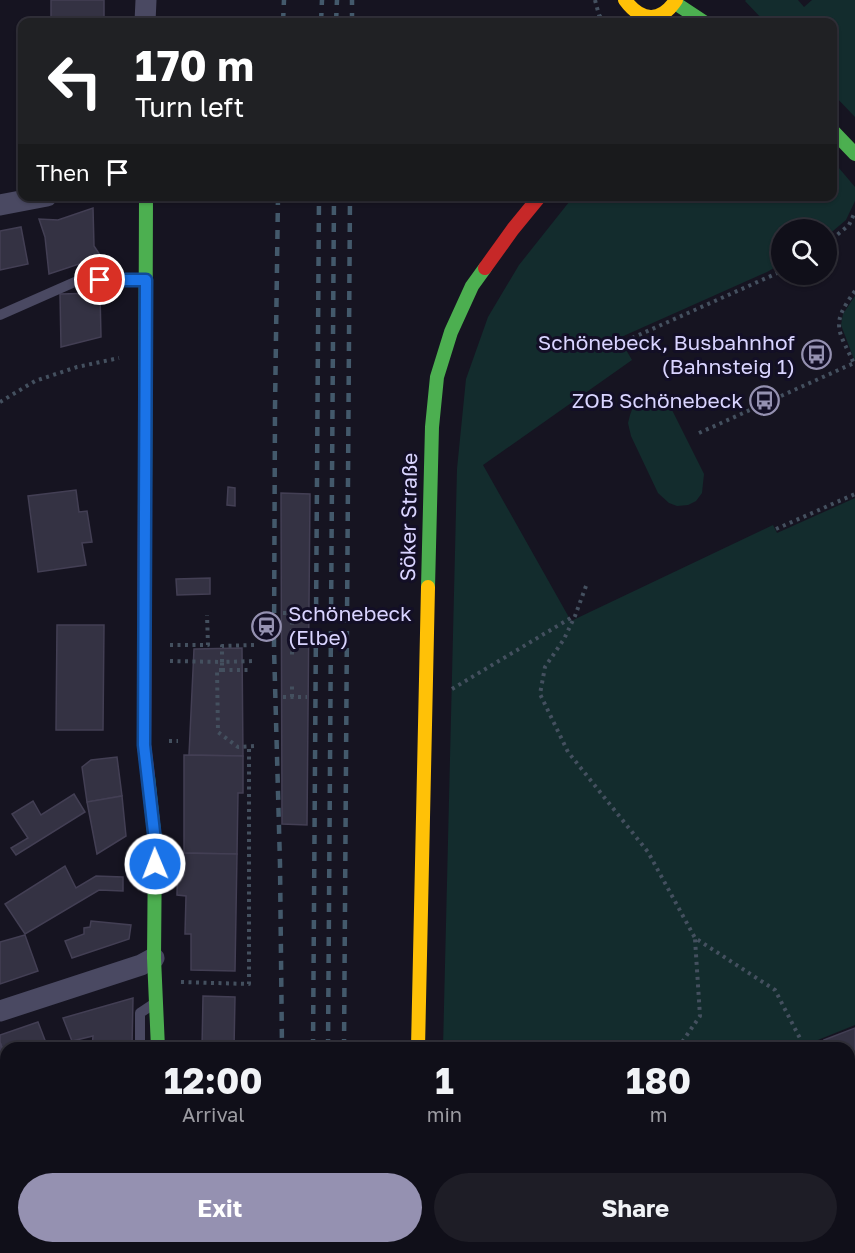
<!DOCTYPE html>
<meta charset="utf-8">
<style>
body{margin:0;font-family:"Golos Text",sans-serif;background:#1e1d26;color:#f1f3f6;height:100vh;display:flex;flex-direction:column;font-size:22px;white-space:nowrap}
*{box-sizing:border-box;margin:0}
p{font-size:20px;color:#9c9ca2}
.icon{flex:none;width:33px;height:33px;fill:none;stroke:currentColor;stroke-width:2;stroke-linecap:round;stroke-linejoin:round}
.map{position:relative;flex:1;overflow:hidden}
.details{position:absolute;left:0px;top:1042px;width:855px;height:212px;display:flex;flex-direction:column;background:#100f19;border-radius:18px 18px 0 0;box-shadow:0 2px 4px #0004,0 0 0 2px #302f38}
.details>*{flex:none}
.top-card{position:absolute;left:18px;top:18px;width:819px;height:183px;border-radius:12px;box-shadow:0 2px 4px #0004,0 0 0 2px #302f38;background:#202124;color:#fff;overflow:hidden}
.buttons{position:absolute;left:771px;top:219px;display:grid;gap:12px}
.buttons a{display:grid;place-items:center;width:66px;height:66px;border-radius:50%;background:#100f19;box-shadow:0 2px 4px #0004,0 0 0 2px #302f38;font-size:30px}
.pin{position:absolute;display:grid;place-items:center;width:51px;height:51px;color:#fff;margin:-26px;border:3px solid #fff;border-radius:50%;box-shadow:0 2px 6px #0007}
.me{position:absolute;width:66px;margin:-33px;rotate:359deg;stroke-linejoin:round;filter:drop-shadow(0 0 4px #0008)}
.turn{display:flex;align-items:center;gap:21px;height:126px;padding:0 18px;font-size:27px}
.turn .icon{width:78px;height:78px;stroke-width:2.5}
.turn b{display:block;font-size:42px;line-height:51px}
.then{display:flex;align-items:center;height:57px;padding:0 18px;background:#0003;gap:12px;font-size:22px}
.eta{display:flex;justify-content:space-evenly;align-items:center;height:102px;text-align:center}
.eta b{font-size:36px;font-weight:700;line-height:42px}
.cta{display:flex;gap:12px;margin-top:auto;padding:12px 18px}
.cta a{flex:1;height:69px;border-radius:36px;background:#9591b1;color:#fff;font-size:24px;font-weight:700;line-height:69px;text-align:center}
.cta a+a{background:#1e1d26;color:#f1f3f6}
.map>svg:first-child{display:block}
.green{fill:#132c2d}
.building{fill:#343243;stroke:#433f54;stroke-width:1.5}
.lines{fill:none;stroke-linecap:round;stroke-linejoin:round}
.path{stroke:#44505f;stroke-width:4;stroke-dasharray:3 4.5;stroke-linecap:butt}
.lane{stroke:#4a4962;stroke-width:10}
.street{stroke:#4a4962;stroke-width:21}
.fast{stroke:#4caf50;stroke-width:14}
.slow{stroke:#ffc107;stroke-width:14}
.jam{stroke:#c62828;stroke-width:14}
.rail{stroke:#43596b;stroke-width:4.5;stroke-dasharray:9 8;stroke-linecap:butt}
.route-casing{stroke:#114b97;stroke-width:15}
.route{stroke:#1a73e8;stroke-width:10}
.labels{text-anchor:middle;stroke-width:6;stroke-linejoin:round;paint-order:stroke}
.poi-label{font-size:21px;fill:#d9d4ff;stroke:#130f26;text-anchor:end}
.street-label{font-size:21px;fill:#d9d4ff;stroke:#130f26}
</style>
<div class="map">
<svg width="855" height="1253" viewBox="0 0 855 1253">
<rect width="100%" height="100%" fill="#161421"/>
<g class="green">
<path d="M746 0H798L804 7 812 0H855V117L833 94 832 22H765L745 1Z"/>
<path d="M833 161 855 187V201L846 220 827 236 826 230H782L781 264 767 272 619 338 632 360 483 465 571 621 773 525 777 533 855 498V1025L798 1048H443L457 469 466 379 488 317 519 265 573 197 832 196Z"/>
<path d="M855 296V362L841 325 843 314Z"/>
<path d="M649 396 662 398 670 406 704 474 702 493 696 501 688 505 677 506 669 503 658 493 631 436 628 423 630 415 633 407 641 400Z"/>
</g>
<g class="building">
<rect x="51" y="0" width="53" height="22"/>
<path d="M93 208 94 246 106 264 82 263 49 274 45 237 39 219 58 220Z"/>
<path d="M21 227 28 264 0 270V231Z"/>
<path d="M100 293 101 337 61 347 60 294Z"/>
<path d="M228 487 235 488V506L227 505Z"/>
<path d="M76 490 79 512 87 511 92 542 82 543 86 565 38 572 28 496Z"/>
<path d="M281 493 310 494 307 825 282 824Z"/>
<path d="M210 578V594L177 595 176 579Z"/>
<path d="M57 625H104L103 730H56Z"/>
<path d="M242 648 243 756 189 755 194 649Z"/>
<path d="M184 755 243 756V793H238L237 854 184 853Z"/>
<path d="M117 757 122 796 87 802 82 767 91 760Z"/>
<path d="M74 794 85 812 16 855 11 848 28 838 12 814 33 801 41 815Z"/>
<path d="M122 796 126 836 97 854 87 802Z"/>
<path d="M178 853 237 854 235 971 191 970V934H185L186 896 177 895Z"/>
<path d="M65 866 76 888 96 876 123 877V891L99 890 25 934 5 904Z"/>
<path d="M91 921 131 925 129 939 72 958 65 941 84 934V928L90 927Z"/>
<path d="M25 935 38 971 0 984V942Z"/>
<path d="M203 996 235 997 234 1048H202Z"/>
<path d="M133 998 132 1048H92L93 1036 72 1041 63 1018Z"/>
<path d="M38 1022 48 1048H6V1059L0 1042V1035Z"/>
<path d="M855 1028V1079L849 1081V1048H828L824 1040Z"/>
<path d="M0 1042 6 1059V1079L0 1081Z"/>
<path d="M855 1105V1135L849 1115V1107Z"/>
<path d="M855 1207V1249L841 1253H830L828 1248H849V1209Z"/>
<path d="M0 1209 6 1226V1248H13L15 1253H0Z"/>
<path d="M89 1248H163L165 1253H87L85 1249Z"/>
<path d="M220 1248H256L257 1253H221Z"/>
<path d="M488 1248H508L509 1253H490Z"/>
<path d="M567 1248H587L589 1253H569Z"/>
<path d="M639 1248H673L675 1253H641Z"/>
<path d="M673 1248H708L692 1253H675Z"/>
<path d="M724 1248H743L744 1249 748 1248H785L787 1253H725Z"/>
<path d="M785 1248H828L830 1253H787Z"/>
</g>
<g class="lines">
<g class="path">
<path d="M595 0 599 15 605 22"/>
<path d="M826 244 849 225 855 212"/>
<path d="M855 291C829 326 839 330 855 366"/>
<path d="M632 338 782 271"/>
<path d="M0 402 35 381 77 367 119 358"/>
<path d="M699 433 854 363"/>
<path d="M776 529 855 494"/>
<path d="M586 586 575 616 564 639 545 667 540 694 568 752 648 852 695 938 775 990 805 1048"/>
<path d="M283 613 308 614"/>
<path d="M292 614V657"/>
<path d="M170 645H208L207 615"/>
<path d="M254 645 222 646V662L254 661"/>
<path d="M170 661 222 662V670H249"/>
<path d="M222 670H217L218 732 238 747 255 746"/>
<path d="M452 689 574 616"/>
<path d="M283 697H307"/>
<path d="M292 697V682"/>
<path d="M169 741H178"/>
<path d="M181 982 249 984V746"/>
<path d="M678 1048 700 1016 695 939"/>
</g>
<g class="lane">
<path d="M0 315 77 281 143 280"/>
<path d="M140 1048V1013L152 1005"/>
<path d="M849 1097 855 1095"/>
<path d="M849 1152 855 1169"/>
</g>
<g class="street">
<path d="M145 22 146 0"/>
<path d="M0 205 47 196"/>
<path d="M0 1011 141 965 154 958"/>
<path d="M202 1248 204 1253"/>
</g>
<g class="fast">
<path d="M675 3 704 22"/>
<path d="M832 130 855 154"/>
<path d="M145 496 146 196"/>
<path d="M428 587 432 427 437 377 451 332 472 286 485 268"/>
<path d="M148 777 155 841 154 958 158 1048"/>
</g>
<g class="slow">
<path d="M625 0C641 22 661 23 676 0"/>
<path d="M418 1048 428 587"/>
</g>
<g class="jam">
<path d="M485 268 513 229 540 196"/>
<path d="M145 496 144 745 148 777"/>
<path d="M404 1248 405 1253"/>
</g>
<g class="rail">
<path d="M283 22 284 0"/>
<path d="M321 22 322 0"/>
<path d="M336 22 337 0"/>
<path d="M352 22V0"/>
<path d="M278 196 275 408 274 648 280 864 282 1048"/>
<path d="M313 1048 319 196"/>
<path d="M328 1048 334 196"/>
<path d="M344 1048 350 196"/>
<path d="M285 1248V1253"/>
<path d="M309 1253V1248"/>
<path d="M324 1253V1248"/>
<path d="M340 1253V1248"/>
</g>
</g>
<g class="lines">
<defs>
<path id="route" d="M100 280H146L144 745 155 841V864"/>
</defs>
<use href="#route" class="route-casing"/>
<use href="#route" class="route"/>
</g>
<defs>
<symbol id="bus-ring" viewBox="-11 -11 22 22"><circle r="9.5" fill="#130f26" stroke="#9591b1" stroke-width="1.5"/><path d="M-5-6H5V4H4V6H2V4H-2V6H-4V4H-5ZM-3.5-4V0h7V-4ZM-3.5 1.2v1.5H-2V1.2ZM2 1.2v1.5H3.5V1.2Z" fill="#9591b1"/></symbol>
<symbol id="station-ring" viewBox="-11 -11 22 22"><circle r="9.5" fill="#130f26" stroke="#9591b1" stroke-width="1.5"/><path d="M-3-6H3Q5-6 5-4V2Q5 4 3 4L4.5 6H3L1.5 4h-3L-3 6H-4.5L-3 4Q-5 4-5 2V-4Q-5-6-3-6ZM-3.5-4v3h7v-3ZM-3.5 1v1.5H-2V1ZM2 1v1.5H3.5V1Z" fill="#9591b1"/></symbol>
</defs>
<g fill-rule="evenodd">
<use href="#bus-ring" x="800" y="338" width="33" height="33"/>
<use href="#bus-ring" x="748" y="384" width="33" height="33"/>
<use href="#station-ring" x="250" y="610" width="33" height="33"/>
</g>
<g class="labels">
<g class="poi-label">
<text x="795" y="350">Schönebeck, Busbahnhof<tspan x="795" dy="24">(Bahnsteig 1)</tspan></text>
<text x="743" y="408">ZOB Schönebeck</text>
<text x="288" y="621" text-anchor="start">Schönebeck<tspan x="288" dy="24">(Elbe)</tspan></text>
</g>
<g class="street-label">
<text transform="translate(409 517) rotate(-89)" y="7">Söker Straße</text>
</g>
</g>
</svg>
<div class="buttons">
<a><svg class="icon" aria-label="search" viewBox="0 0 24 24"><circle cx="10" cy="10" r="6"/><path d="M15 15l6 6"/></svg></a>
</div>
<div class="pin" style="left:100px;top:280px;background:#d93025"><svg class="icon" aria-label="arrive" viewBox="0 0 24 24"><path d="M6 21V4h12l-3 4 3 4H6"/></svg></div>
<svg class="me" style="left:155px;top:864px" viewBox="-20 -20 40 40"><circle r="17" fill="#1a73e8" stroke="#fff" stroke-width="3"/><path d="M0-11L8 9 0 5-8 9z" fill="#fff"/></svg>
<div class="top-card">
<div class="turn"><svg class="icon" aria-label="left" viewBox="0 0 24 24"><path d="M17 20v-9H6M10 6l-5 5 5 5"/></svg><div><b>170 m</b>Turn left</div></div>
<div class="then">Then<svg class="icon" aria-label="arrive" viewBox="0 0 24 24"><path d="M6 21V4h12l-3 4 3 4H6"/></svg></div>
</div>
<section class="details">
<div class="eta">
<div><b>12:00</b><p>Arrival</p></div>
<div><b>1</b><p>min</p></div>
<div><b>180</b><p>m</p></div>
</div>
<div class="cta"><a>Exit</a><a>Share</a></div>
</section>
</div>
